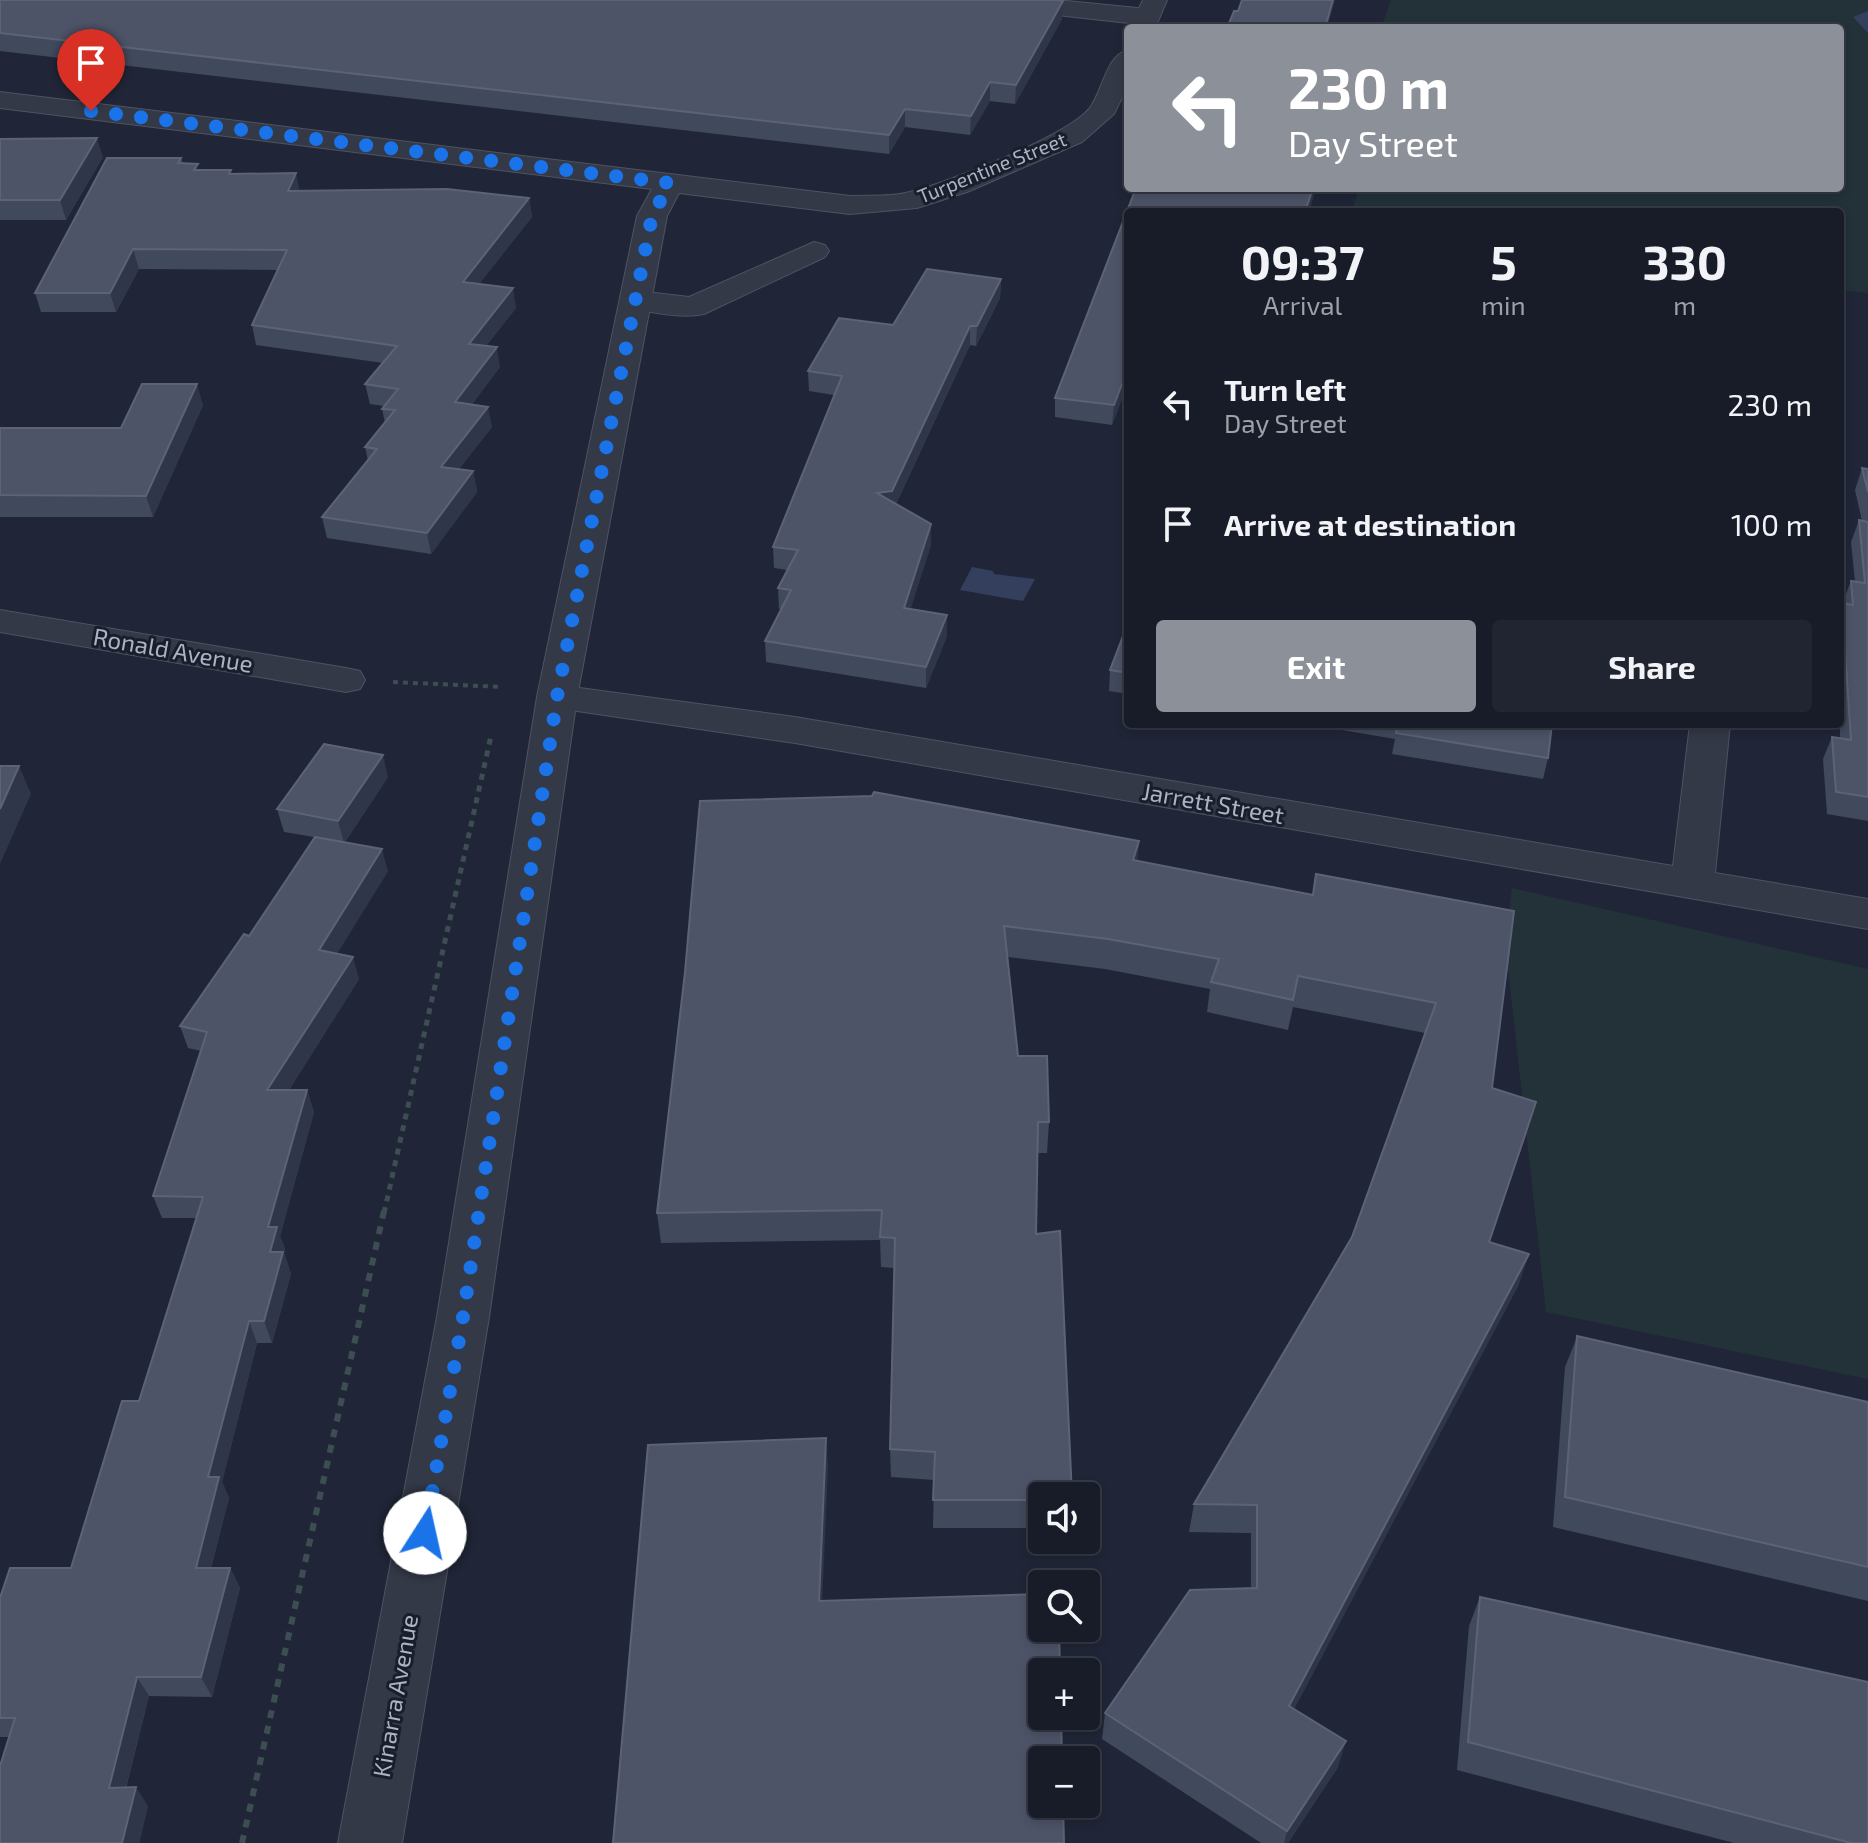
<!DOCTYPE html>
<meta charset="utf-8">
<style>
body{margin:0;font-family:"Exo 2",sans-serif;background:#212531;color:#f1f3f6;height:100vh;display:flex;flex-direction:column;font-size:30px;white-space:nowrap}
*{box-sizing:border-box;margin:0}
p{font-size:26px;color:#9fa1a8}
.icon{flex:none;width:44px;height:44px;fill:none;stroke:currentColor;stroke-width:2;stroke-linecap:round;stroke-linejoin:round}
.map{position:relative;flex:1;overflow:hidden}
.side{position:absolute;left:1124px;top:208px;width:720px;height:520px;display:flex;flex-direction:column;background:#181c29;border-radius:8px;box-shadow:0 4px 12px #0003,0 0 0 2px #363a46}
.side>*{flex:none}
.banner{position:absolute;left:1124px;top:24px;width:720px;height:168px;border-radius:8px;box-shadow:0 4px 12px #0003,0 0 0 2px #363a46;background:#8c9099;color:#fff;overflow:hidden}
.tools{position:absolute;left:1028px;top:1482px;display:grid;gap:16px}
.tools a{display:grid;place-items:center;width:72px;height:72px;border-radius:8px;background:#181c29;box-shadow:0 4px 12px #0003,0 0 0 2px #363a46;font-size:40px}
.pin{position:absolute;display:grid;place-items:center;width:68px;height:68px;color:#fff;margin:-82px -34px;border-radius:50% 50% 50% 0;rotate:-45deg;box-shadow:0 0 8px #0007}
.pin .icon{rotate:45deg}
.me{position:absolute;width:88px;margin:-44px;rotate:10deg;stroke-linejoin:round;filter:drop-shadow(0 0 6px #0008)}
.turn{display:flex;align-items:center;gap:28px;height:168px;padding:0 32px;font-size:36px}
.turn .icon{width:104px;height:104px;stroke-width:2.5}
.turn b{display:block;font-size:56px;line-height:68px}
.eta{display:flex;justify-content:space-evenly;align-items:center;height:136px;text-align:center}
.eta b{font-size:48px;font-weight:700;line-height:56px}
.button{display:flex;gap:16px;margin-top:auto;padding:16px 32px}
.button a{flex:1;height:92px;border-radius:8px;background:#8c9099;color:#fff;font-size:32px;font-weight:700;line-height:92px;text-align:center}
.button a+a{background:#212531;color:#f1f3f6}
ul{padding:0;list-style:none}
li{display:flex;align-items:center;gap:24px;height:120px;padding:0 32px}
li div{flex:1}
li b{display:block;font-size:30px}
li em{font-style:normal}
.map>svg:first-child{display:block}
.green{fill:#223238}
.water{fill:#343f5e}
.lines{fill:none;stroke-linecap:round;stroke-linejoin:round}
.stream{fill:#343f5e;fill-rule:evenodd}
.minor-casing{stroke:#4e5362;stroke-width:2}
.tertiary-casing{stroke:#4e5362;stroke-width:2}
.path-far2{stroke:#3d4e53;stroke-width:4;stroke-dasharray:5 5;stroke-linecap:butt}
.path-far1{stroke:#3d4e53;stroke-width:5;stroke-dasharray:6 6;stroke-linecap:butt}
.path{stroke:#3d4e53;stroke-width:6;stroke-dasharray:8 8;stroke-linecap:butt}
.minor{fill:#343948;fill-rule:evenodd}
.tertiary{fill:#343948;fill-rule:evenodd}
.wall{fill:#41495d}
.shaded-wall{fill:#2f3649}
.building{fill:#4d5468;stroke:#5c6376;stroke-width:2}
.route{stroke:#1a73e8;stroke-width:14;stroke-dasharray:0 25.2}
.labels{text-anchor:middle;stroke-width:6;stroke-linejoin:round;paint-order:stroke}
.far-street-label{font-size:20px;fill:#aeb3c4;stroke:#191e2c}
.street-label{font-size:24px;fill:#aeb3c4;stroke:#191e2c}
</style>
<div class="map">
<svg width="1868" height="1843" viewBox="0 0 1868 1843">
<rect width="100%" height="100%" fill="#202637"/>
<g class="green">
<path d="M1391 0H1868V293L1840 290V212H1352L1359 188H1840V28H1381Z"/>
<path d="M1512 888 1868 969V1379L1546 1312 1505 941Z"/>
</g>
<path class="water" d="M972 567 993 571 994 574 1035 579 1023 601 960 590Z"/>
<g class="lines">
<path class="stream" d="M1868 11V33L1853 17Z"/>
<defs>
<g id="minor">
<path d="M973 0H1057L1147 9 1160 17 1147 25 985 7Z"/>
<path d="M814 242 825 245 829 251 825 257 704 314C681 319 649 312 626 307L621 300 626 293 637 291 689 297Z"/>
<path d="M0 610 346 668 360 671 365 680 360 689 346 692 0 632Z"/>
<path d="M557 685 795 717 1673 866 1690 724H1730L1715 873 1868 899V929L795 743 543 706 537 697 543 688Z"/>
</g>
<g id="tertiary">
<path d="M1143 0H1167L1155 28H1129Z"/>
<path d="M1128 50V85L1114 114 1082 142 967 192 917 208 850 214 679 193 667 216 577 697 489 1317 402 1843H338L437 1317 537 697 637 216 652 189 0 108V92L850 196C868 195 888 197 905 193 941 186 1067 136 1089 109 1103 92 1105 56 1128 50Z"/>
</g>
</defs>
<use href="#minor" class="minor-casing"/>
<use href="#tertiary" class="tertiary-casing"/>
<path class="path-far2" d="M393 682 502 687"/>
<path class="path-far1" d="M384 1213 491 736"/>
<path class="path" d="M242 1843 384 1211"/>
<use href="#minor" class="minor"/>
<use href="#tertiary" class="tertiary"/>
</g>
<g class="wall">
<path d="M0 0 1062 19 1015 104 990 101 970 135 905 127 889 154 0 51Z"/>
<path d="M0 139 103 157 66 220H0Z"/>
<path d="M181 158 183 163 200 170H231V174L299 191 529 198 532 217 479 284 516 308 486 346 500 367 472 404 492 427 459 469 473 471 477 492 431 554 327 538 322 517 368 461 365 447 385 423 382 409 384 406 370 404 365 384 383 363 256 345 252 325 278 270 139 269 116 312H41L35 293Z"/>
<path d="M1136 188H1316L1308 212H1128V383L1112 425 1055 417V398Z"/>
<path d="M1001 279 1000 298 976 346 970 345 896 504 931 545 910 609 947 636 926 688 766 662 765 641 781 609H779L778 588 787 570 774 568 773 547 834 395 809 391 808 371Z"/>
<path d="M203 405 153 517H0V428H121Z"/>
<path d="M1862 468 1868 469V821L1827 814 1823 759 1832 737 1840 738V609L1851 581 1855 582 1851 542 1859 520 1862 521 1855 490Z"/>
<path d="M1128 623V694L1109 691 1110 670Z"/>
<path d="M1306 724H1552L1548 758 1543 779 1392 754 1395 739Z"/>
<path d="M388 777 345 842 388 871 337 953 359 979 289 1090H307L314 1112 280 1236 285 1249 284 1253 291 1274 272 1343H257L222 1482 229 1498 211 1568H230L240 1588 212 1697 149 1696 126 1788 148 1806 139 1843H0L9 1737H0V1598L71 1568 139 1401 196 1218H162L153 1196 201 1051 188 1048 180 1026 249 936 314 837 284 832 277 809Z"/>
<path d="M1139 841 1137 861 1313 895 1514 911 1492 1088 1527 1132 1490 1242 1519 1284 1294 1709 1338 1767 1288 1843H1261L1102 1739 1105 1713 1251 1588V1533L1189 1532 1194 1504 1352 1237 1425 1033 1293 1007 1288 1030 1207 1012 1210 989 1105 969 1008 957 1018 1056 1049 1122 1047 1153H1037L1036 1234 1042 1528H933L934 1480 891 1477 890 1449 894 1268 881 1267 880 1240 661 1243 657 1213 685 972Z"/>
<path d="M1577 1337 1868 1402V1601L1553 1527 1565 1367Z"/>
<path d="M1480 1597 1868 1843H1734L1457 1770 1469 1626Z"/>
</g>
<g class="shaded-wall">
<path d="M1333 0H1335L1327 28H1325Z"/>
<path d="M1063 1 1062 19 1015 104 1016 85Z"/>
<path d="M990 82V101L970 135 971 116Z"/>
<path d="M905 109V127L889 154V135Z"/>
<path d="M97 138 103 157 66 220 60 200Z"/>
<path d="M296 173 300 192 288 191Z"/>
<path d="M1313 188H1316L1309 212H1305Z"/>
<path d="M529 198 532 217 466 301 463 282Z"/>
<path d="M133 249 139 269 116 312 110 293Z"/>
<path d="M1001 279 1000 298 976 346 977 326Z"/>
<path d="M513 288 516 308 472 363 469 344Z"/>
<path d="M970 326V345L892 512 877 493Z"/>
<path d="M497 347 500 367 458 422 455 402Z"/>
<path d="M1128 368V383L1112 425 1114 405Z"/>
<path d="M197 384 203 405 153 517 146 496Z"/>
<path d="M488 407 492 427 445 487 441 467Z"/>
<path d="M473 471 477 492 431 554 427 533Z"/>
<path d="M931 524V545L904 630V608Z"/>
<path d="M947 615V636L926 688V667Z"/>
<path d="M383 755 388 777 344 843 338 821Z"/>
<path d="M19 766 31 794 0 864V809Z"/>
<path d="M1139 841 1136 871 1133 860Z"/>
<path d="M382 849 388 871 326 972 319 950Z"/>
<path d="M353 957 359 979 275 1112 267 1090Z"/>
<path d="M307 1090 314 1112 280 1236 285 1249 284 1253 291 1274 272 1343 264 1321 270 1252 268 1227Z"/>
<path d="M1536 1102 1527 1132 1480 1271 1489 1242Z"/>
<path d="M1529 1254 1519 1284 1282 1732 1289 1706Z"/>
<path d="M249 1321 257 1343 222 1482 229 1498 206 1588 196 1568 208 1477Z"/>
<path d="M826 1438 828 1468 821 1629 819 1601Z"/>
<path d="M230 1568 240 1588 212 1697 201 1677Z"/>
<path d="M137 1677 149 1696 121 1806 109 1788Z"/>
<path d="M1346 1741 1338 1767 1288 1843H1284L1287 1831Z"/>
<path d="M136 1787 148 1806 139 1843H122Z"/>
</g>
<g class="building">
<path d="M0 0H1056L1063 1 1016 85 990 82 971 116 905 109 889 135 0 33Z"/>
<path d="M1242 0H1333L1325 28H1227L1234 11H1238Z"/>
<path d="M97 138 60 200H0V139Z"/>
<path d="M107 158H181L178 163 198 164 194 170H231L229 174 296 173 288 191 447 189 529 198 463 282 513 288 469 344 497 347 455 402 488 407 441 467 473 471 427 533 322 517 377 449 365 447 395 410 382 409 398 389 365 384 397 346 252 325 287 250 133 249 110 293H35Z"/>
<path d="M1136 188H1313L1305 212H1128V368L1114 405 1055 398Z"/>
<path d="M927 269 1001 279 977 326H970L892 491 877 493 931 524 904 608 947 615 926 667 765 641 791 590 778 588 798 550 773 547 842 376 808 371 839 318 893 325Z"/>
<path d="M142 384H197L146 496 0 495V428H121Z"/>
<path d="M1862 468 1868 469V492Z"/>
<path d="M1859 520 1868 522V797L1836 792 1832 737 1851 740 1842 603 1853 605 1851 581 1865 583Z"/>
<path d="M1128 623V673L1110 670Z"/>
<path d="M1398 724H1552L1548 758 1396 733Z"/>
<path d="M324 744 383 755 338 821 277 809Z"/>
<path d="M0 766H19L0 809Z"/>
<path d="M874 792 1139 841 1133 860 1313 895 1316 874 1514 911 1492 1088 1536 1102 1489 1242 1529 1254 1289 1706 1346 1741 1287 1831 1105 1713 1190 1590 1257 1588V1505L1194 1504 1352 1237 1436 1003 1298 976 1293 1000 1211 982 1219 959 1108 939 1004 926 1018 1056H1047L1049 1122H1038L1036 1234 1060 1231 1072 1496H1042V1500H933L935 1452 890 1449 895 1238 880 1237 882 1210 657 1213 685 972 700 801 872 796Z"/>
<path d="M315 837 382 849 319 950 353 957 267 1090H307L268 1227H277L270 1252H283L264 1321H249L208 1477H219L196 1568H230L201 1677H137L109 1788 136 1787 122 1843H0V1766L15 1718H0V1598L10 1568H71L122 1401H139L203 1197 153 1196 207 1032 180 1026 244 934 249 936Z"/>
<path d="M1577 1336 1868 1402V1567L1565 1497Z"/>
<path d="M826 1438 819 1601 1042 1594V1628H1059L1060 1672H1042V1716H1061L1062 1760H1042V1804H1063L1064 1843H613L648 1445Z"/>
<path d="M1480 1597 1868 1682V1843H1851L1468 1742Z"/>
</g>
<g class="lines">
<path class="route" d="M91 111 670 183 652 216 557 697 463 1317 425 1533"/>
</g>
<g class="labels">
<g class="far-street-label">
<text transform="translate(992 168) rotate(-22)" y="7">Turpentine Street</text>
</g>
<g class="street-label">
<text transform="translate(173 651) rotate(10)" y="8">Ronald Avenue</text>
<text transform="translate(1213 804) rotate(10)" y="8">Jarrett Street</text>
<text transform="translate(396 1696) rotate(-80)" y="8">Kinarra Avenue</text>
</g>
</g>
</svg>
<div class="tools">
<a><svg class="icon" aria-label="sound" viewBox="0 0 24 24"><path d="M4 9h4l5-4v14l-5-4H4zM17 9q2 3 0 6"/></svg></a>
<a><svg class="icon" aria-label="search" viewBox="0 0 24 24"><circle cx="10" cy="10" r="6"/><path d="M15 15l6 6"/></svg></a>
<a>+</a>
<a>−</a>
</div>
<div class="pin" style="left:91px;top:111px;background:#d93025"><svg class="icon" aria-label="arrive" viewBox="0 0 24 24"><path d="M6 21V4h12l-3 4 3 4H6"/></svg></div>
<svg class="me" style="left:425px;top:1533px" viewBox="-20 -20 40 40"><circle r="19" fill="#fff"/><path d="M0-13L10 11 0 6-10 11z" fill="#1a73e8"/></svg>
<div class="banner">
<div class="turn"><svg class="icon" aria-label="left" viewBox="0 0 24 24"><path d="M17 20v-9H6M10 6l-5 5 5 5"/></svg><div><b>230 m</b>Day Street</div></div>
</div>
<section class="side">
<div class="eta">
<div><b>09:37</b><p>Arrival</p></div>
<div><b>5</b><p>min</p></div>
<div><b>330</b><p>m</p></div>
</div>
<ul>
<li><svg class="icon" aria-label="left" viewBox="0 0 24 24"><path d="M17 20v-9H6M10 6l-5 5 5 5"/></svg><div><b>Turn left</b><p>Day Street</p></div><em>230 m</em></li>
<li><svg class="icon" aria-label="arrive" viewBox="0 0 24 24"><path d="M6 21V4h12l-3 4 3 4H6"/></svg><div><b>Arrive at destination</b></div><em>100 m</em></li>
</ul>
<div class="button"><a>Exit</a><a>Share</a></div>
</section>
</div>
